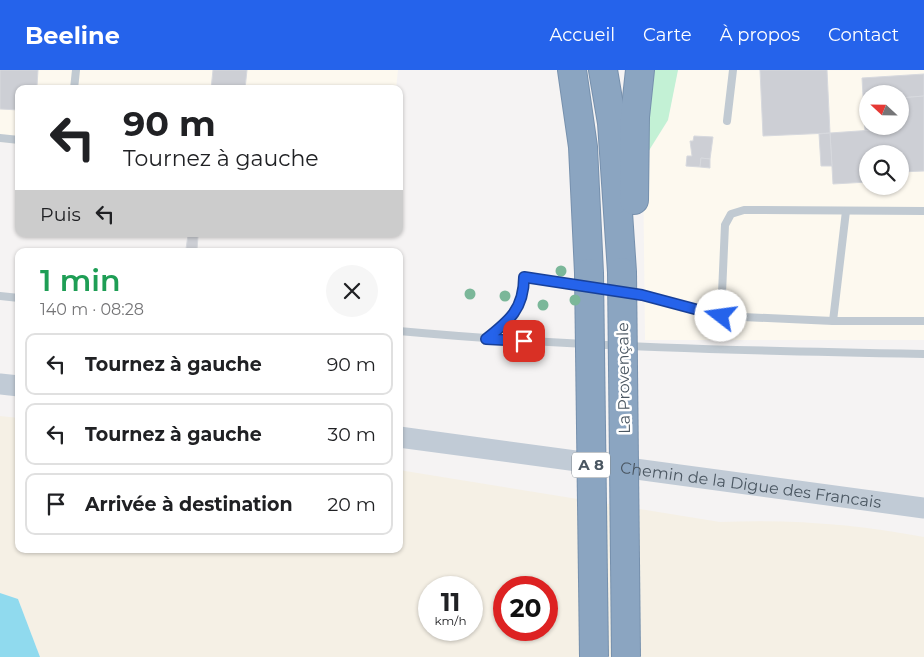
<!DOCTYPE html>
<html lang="fr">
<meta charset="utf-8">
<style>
body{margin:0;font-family:Montserrat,sans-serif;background:#f6f6f6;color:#202124;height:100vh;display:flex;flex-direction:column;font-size:19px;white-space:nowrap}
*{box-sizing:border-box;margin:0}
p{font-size:16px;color:#757577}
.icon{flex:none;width:28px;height:28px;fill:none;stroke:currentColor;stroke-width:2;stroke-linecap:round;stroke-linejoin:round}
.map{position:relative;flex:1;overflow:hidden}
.panel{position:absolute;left:15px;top:178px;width:388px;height:305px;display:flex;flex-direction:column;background:#fff;border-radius:10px;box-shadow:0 1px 4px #0004}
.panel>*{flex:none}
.banner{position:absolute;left:15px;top:15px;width:388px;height:152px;border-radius:10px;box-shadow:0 1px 4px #0004;background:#fff;color:#202124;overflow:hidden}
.needle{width:32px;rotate:292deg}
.fabs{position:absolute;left:859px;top:15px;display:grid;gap:10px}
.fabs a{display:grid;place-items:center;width:50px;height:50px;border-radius:50%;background:#fff;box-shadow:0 1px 4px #0004;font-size:25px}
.speed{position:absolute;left:418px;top:506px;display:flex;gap:10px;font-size:25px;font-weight:700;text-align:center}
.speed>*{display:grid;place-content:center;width:65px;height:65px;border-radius:50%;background:#fff;box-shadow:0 1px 4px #0004;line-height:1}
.speed small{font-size:12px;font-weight:400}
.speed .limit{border:8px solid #d22;background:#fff;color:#111}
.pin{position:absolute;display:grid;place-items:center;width:42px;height:42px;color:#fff;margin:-21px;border-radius:10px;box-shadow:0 2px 8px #0006}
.me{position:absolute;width:55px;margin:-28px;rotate:285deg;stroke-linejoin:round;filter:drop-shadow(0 0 4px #0008)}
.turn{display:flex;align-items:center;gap:18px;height:105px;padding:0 25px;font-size:22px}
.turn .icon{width:65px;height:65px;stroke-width:2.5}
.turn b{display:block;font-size:35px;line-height:42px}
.then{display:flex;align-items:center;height:48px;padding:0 25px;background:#0003;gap:10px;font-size:19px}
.round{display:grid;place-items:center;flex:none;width:52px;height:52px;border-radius:26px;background:#f6f6f6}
.overview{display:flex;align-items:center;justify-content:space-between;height:85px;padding:0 25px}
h1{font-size:30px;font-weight:600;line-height:38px;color:#1e9e55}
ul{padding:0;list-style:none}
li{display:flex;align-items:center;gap:15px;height:62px;margin:0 10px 8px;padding:0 15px;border:2px solid #e0e0e0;border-radius:10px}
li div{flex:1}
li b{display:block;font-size:19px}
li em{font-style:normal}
header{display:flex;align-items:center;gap:30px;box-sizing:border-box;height:70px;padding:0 25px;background:#2563eb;color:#fff}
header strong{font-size:24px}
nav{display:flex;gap:28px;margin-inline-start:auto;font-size:18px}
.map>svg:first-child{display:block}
.commercial{fill:#fdf9ef;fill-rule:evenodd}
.green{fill:#c3f1d5}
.sand{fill:#f5f0e5;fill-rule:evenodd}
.water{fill:#90daee}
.building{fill:#cdcfd5;stroke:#d7d9de}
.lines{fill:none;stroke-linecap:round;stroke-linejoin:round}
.highway-casing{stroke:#7690ad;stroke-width:30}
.lane{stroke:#c1cad2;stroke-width:8}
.secondary{stroke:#c1cbd6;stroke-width:21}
.highway{stroke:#8ba5c1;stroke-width:28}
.highway-bridge-casing{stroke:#7690ad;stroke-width:30;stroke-linecap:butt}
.highway-bridge{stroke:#8ba5c1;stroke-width:28}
.tree{fill:#7bb799}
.route-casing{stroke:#184099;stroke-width:12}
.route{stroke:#2563eb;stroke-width:9}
.labels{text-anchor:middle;stroke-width:5;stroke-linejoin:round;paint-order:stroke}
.shield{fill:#fff;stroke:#808990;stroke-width:1}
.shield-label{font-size:15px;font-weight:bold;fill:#4a5661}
.street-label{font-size:16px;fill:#4a5661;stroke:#fff}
</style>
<header>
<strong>Beeline</strong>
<nav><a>Accueil</a><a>Carte</a><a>À propos</a><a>Contact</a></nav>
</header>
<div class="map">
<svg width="924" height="587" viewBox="0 0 924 587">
<rect width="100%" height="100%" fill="#f5f3f3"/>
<g class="commercial">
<path d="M0 0H398L396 19H19V74L0 72Z"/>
<path d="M678 0H924V270H645L643 90 668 50ZM868 24H900V56H868ZM868 84H900V116H868Z"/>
</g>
<path class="green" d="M650 0H678L668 50 643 90Z"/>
<path class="sand" d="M0 346 19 348V479H399V400L720 452C789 449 856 454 924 467V587H40L18 529 0 523ZM429 518H471V560H429ZM504 518H546V560H504Z"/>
<path class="water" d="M0 523 18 529 40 587H0Z"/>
<g class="building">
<path d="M0 0H38L37 16 68 19H19V40L0 39Z"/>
<path d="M213 0H247L245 19H211Z"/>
<path d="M760 0H827L830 63 763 66Z"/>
<path d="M924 4V26L900 28V24H868V56H872L873 60 865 61 862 8Z"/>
<path d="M924 26V101L900 102V84H868V112L833 114 830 63 873 60 872 56H900V28Z"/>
<path d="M830 63 832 96H821L819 64Z"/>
<path d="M694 66 713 67 710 89 701 88 700 97 686 96 687 86H692L690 71H693Z"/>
<path d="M701 88 710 89V98L700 97Z"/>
<path d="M188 165 198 166 197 180 186 179Z"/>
</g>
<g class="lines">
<defs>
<g id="highway">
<path d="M572 0 583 77 589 203"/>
<path d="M603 0 612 53 622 202"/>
<path d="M634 130 635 47 640 0"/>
</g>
</defs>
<use href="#highway" class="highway-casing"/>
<g class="lane">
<path d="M74 19 76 0"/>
<path d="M727 51 733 0"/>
<path d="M0 68 19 70"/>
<path d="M0 226 19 228"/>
<path d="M721 246 725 155 731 144 744 140 924 141"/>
<path d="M833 251 846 141"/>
<path d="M399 261C574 277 749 281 924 284"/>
<path d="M486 269C509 251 524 239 524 207L642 225 721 246 833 251H924"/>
</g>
<g class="secondary">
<path d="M0 314 19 316"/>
<path id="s1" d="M399 367 924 438"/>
</g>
<use href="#highway" class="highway"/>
<defs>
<g id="highway-bridge">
<path d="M622 202 626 587"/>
<path d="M589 203 594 587"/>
</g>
</defs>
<use href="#highway-bridge" class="highway-bridge-casing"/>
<use href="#highway-bridge" class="highway-bridge"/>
</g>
<g class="tree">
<circle cx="561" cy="201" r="5.5"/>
<circle cx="470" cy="224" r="5.5"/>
<circle cx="505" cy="226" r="5.5"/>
<circle cx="575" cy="230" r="5.5"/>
<circle cx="543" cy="235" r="5.5"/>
</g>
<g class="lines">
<defs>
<path id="route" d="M524 271 486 269C509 251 524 239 524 207L642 225 721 246"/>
</defs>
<use href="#route" class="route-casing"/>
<use href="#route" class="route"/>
</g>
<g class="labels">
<rect class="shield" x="572" y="382.5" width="38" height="25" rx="4"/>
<g class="shield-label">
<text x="591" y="400">A 8</text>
</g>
<g class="street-label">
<text transform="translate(623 308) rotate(-91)" y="6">La Provençale</text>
<text dy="6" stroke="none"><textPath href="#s1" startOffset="355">Chemin de la Digue des Francais</textPath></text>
</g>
</g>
</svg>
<div class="fabs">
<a><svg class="needle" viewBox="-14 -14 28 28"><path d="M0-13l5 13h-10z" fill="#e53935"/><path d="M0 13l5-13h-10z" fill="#757577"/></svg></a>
<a><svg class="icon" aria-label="search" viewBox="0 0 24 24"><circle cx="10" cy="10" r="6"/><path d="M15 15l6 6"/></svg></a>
</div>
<div class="speed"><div>11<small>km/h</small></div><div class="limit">20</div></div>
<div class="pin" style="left:524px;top:271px;background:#d93025"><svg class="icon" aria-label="arrive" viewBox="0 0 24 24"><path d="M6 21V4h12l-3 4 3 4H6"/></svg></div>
<svg class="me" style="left:721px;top:246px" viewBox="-20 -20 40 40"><circle r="19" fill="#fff"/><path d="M0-13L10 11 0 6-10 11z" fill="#2563eb"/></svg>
<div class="banner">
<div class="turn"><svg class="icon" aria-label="left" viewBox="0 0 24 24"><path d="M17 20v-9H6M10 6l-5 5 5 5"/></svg><div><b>90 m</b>Tournez à gauche</div></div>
<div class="then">Puis<svg class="icon" aria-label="left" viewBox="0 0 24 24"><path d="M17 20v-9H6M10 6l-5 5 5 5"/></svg></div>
</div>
<section class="panel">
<div class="overview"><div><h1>1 min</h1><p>140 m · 08:28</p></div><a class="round"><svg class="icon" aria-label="close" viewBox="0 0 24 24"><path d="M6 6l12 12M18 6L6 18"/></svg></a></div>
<ul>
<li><svg class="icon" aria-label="left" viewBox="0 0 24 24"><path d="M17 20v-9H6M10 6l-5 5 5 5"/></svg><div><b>Tournez à gauche</b></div><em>90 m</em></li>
<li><svg class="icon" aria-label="left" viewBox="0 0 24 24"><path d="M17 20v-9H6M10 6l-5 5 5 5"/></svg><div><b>Tournez à gauche</b></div><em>30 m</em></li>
<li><svg class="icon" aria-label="arrive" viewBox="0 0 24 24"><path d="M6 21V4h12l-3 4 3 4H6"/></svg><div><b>Arrivée à destination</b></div><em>20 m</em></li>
</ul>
</section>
</div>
